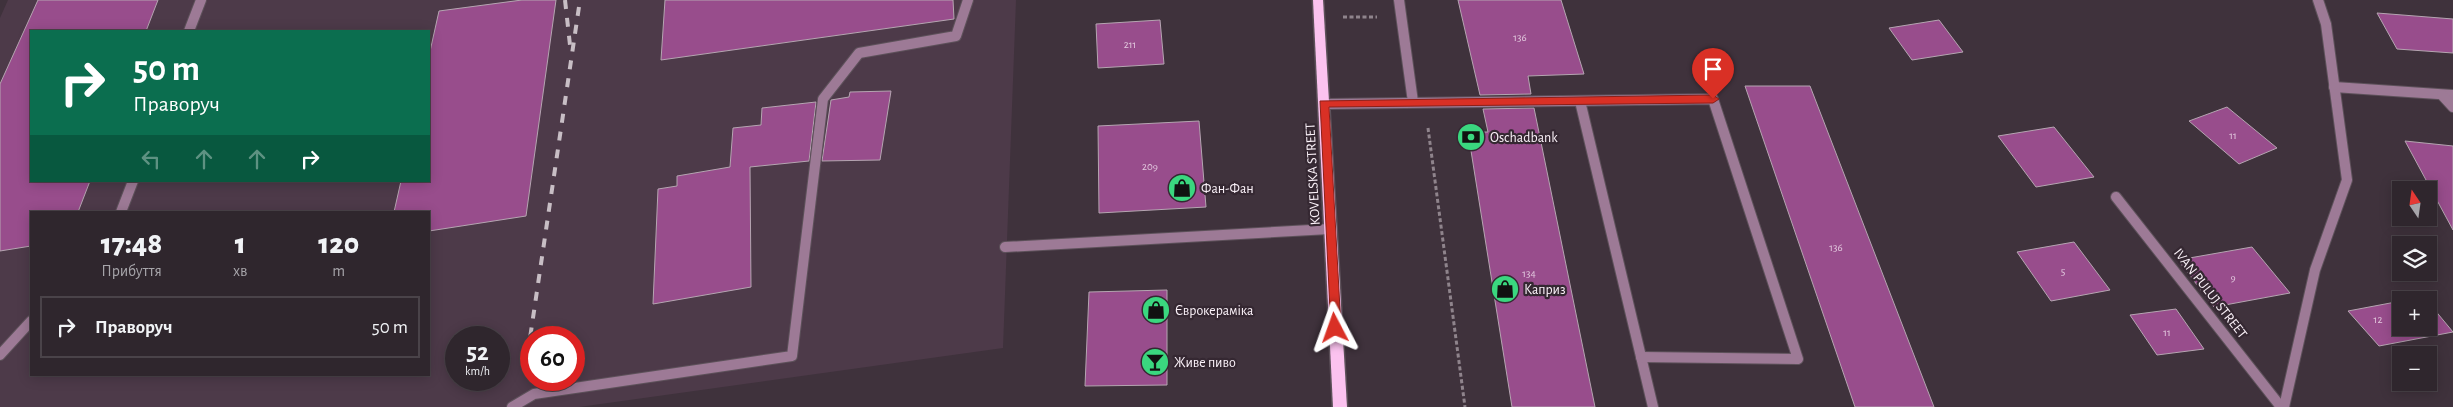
<!DOCTYPE html>
<html lang="uk">
<meta charset="utf-8">
<style>
body{margin:0;font-family:"Alegreya Sans",sans-serif;background:#3b3239;color:#f1f3f6;height:100vh;display:flex;flex-direction:column;font-size:19px;white-space:nowrap}
*{box-sizing:border-box;margin:0}
p{font-size:16px;color:#a7a5aa}
.icon{flex:none;width:28px;height:28px;fill:none;stroke:currentColor;stroke-width:2;stroke-linecap:round;stroke-linejoin:round}
.map{position:relative;flex:1;overflow:hidden}
.drawer{position:absolute;left:30px;top:211px;width:400px;height:165px;display:flex;flex-direction:column;background:#2f262d;border-radius:0px;box-shadow:0 2px 12px #0003,0 0 0 1px #4a4349}
.drawer>*{flex:none}
.top-card{position:absolute;left:30px;top:30px;width:400px;height:152px;border-radius:0px;box-shadow:0 2px 12px #0003,0 0 0 1px #4a4349;background:#0b6e4f;color:#fff;overflow:hidden}
.needle{width:32px;rotate:347deg}
.controls{position:absolute;left:2392px;top:181px;display:grid;gap:10px}
.controls a{display:grid;place-items:center;width:45px;height:45px;border-radius:0px;background:#2f262d;box-shadow:0 2px 12px #0003,0 0 0 1px #4a4349;font-size:25px}
.speed{position:absolute;left:445px;top:326px;display:flex;gap:10px;font-size:25px;font-weight:700;text-align:center}
.speed>*{display:grid;place-content:center;width:65px;height:65px;border-radius:50%;background:#2f262d;box-shadow:0 2px 12px #0003,0 0 0 1px #4a4349;line-height:1}
.speed small{font-size:12px;font-weight:400}
.speed .limit{border:8px solid #d22;background:#fff;color:#111}
.pin{position:absolute;display:grid;place-items:center;width:42px;height:42px;color:#fff;margin:-51px -21px;border-radius:50% 50% 50% 0;rotate:-45deg;box-shadow:0 0 5px #0007}
.pin .icon{rotate:45deg}
.me{position:absolute;width:55px;margin:-28px;rotate:356deg;stroke-linejoin:round;filter:drop-shadow(0 0 4px #0008)}
.turn{display:flex;align-items:center;gap:18px;height:105px;padding:0 20px;font-size:22px}
.turn .icon{width:65px;height:65px;stroke-width:2.5}
.turn b{display:block;font-size:35px;line-height:42px}
.lanes{display:flex;align-items:center;height:48px;padding:0 20px;background:#0003;justify-content:center;gap:25px;direction:ltr}
.lanes .off{opacity:.35}
.eta{display:flex;justify-content:space-evenly;align-items:center;height:85px;text-align:center}
.eta b{font-size:30px;font-weight:800;line-height:35px}
ul{padding:0;list-style:none}
li{display:flex;align-items:center;gap:15px;height:62px;margin:0 10px 8px;padding:0 10px;border:2px solid #4a4349;border-radius:0px}
li div{flex:1}
li b{display:block;font-size:19px}
li em{font-style:normal}
.map>svg:first-child{display:block}
.built{fill:#4d3a49;fill-rule:evenodd}
.building{fill:#984d8c;stroke:#b5a5b1}
.lines{fill:none;stroke-linecap:round;stroke-linejoin:round}
.lane-casing{stroke:#5d515a;stroke-width:12}
.street-casing{stroke:#5d515a;stroke-width:12}
.primary-casing{stroke:#5d515a;stroke-width:3}
.path{stroke:#8f848c;stroke-width:3;stroke-dasharray:4 2.5;stroke-linecap:butt}
.lane{stroke:#9d7a96;stroke-width:10}
.street{stroke:#9d7a96;stroke-width:10}
.primary{fill:#fbc2ef;fill-rule:evenodd}
.rail{stroke:#c8bec5;stroke-width:4;stroke-dasharray:9 9;stroke-linecap:butt}
.route{fill:#d93025;stroke:#8d1f18}
.labels{text-anchor:middle;stroke-width:4.5;stroke-linejoin:round;paint-order:stroke}
.number-label{font-size:11px;fill:#e2c9de}
.poi-label{font-size:14px;fill:#fbf2f9;stroke:#352832;text-anchor:start}
.street-label{font-size:14px;fill:#fbf2f9;stroke:#352832}
</style>
<div class="map">
<svg width="2453" height="407" viewBox="0 0 2453 407">
<rect width="100%" height="100%" fill="#3f323c"/>
<path class="built" d="M8 0H1016L1003 348 579 407H0V18ZM31 31H429V181H31ZM31 212H429V375H31ZM456 338H499V380H456ZM531 338H574V380H531Z"/>
<g class="building">
<path d="M38 0H158L146 31H31V181H90L78 212H31V246L0 251V84Z"/>
<path d="M522 0H556L526 216 429 231V212H394L401 181H429V56L439 11Z"/>
<path d="M665 0H953L954 19 661 60Z"/>
<path d="M1458 0H1561L1584 74 1528 76 1531 94 1480 95Z"/>
<path d="M2377 13 2453 19V53L2397 49Z"/>
<path d="M1160 20 1164 64 1098 68 1096 24Z"/>
<path d="M1939 20 1963 52 1912 60 1889 28Z"/>
<path d="M1745 86H1810L1934 407H1855Z"/>
<path d="M891 91 880 160 822 161 831 100 849 97 850 92Z"/>
<path d="M816 102 809 161 750 167 751 287 653 304 658 189 677 186V176L730 167 733 128 761 125 762 108Z"/>
<path d="M2227 107 2277 148 2239 164 2189 121Z"/>
<path d="M1534 108 1595 407H1512L1468 132H1488L1483 109Z"/>
<path d="M1199 121 1206 207 1099 213 1098 126Z"/>
<path d="M2054 127 2094 177 2036 187 1998 136Z"/>
<path d="M2405 141 2453 146V230Z"/>
<path d="M2074 242 2110 290 2051 301 2017 252Z"/>
<path d="M2252 247 2290 293 2214 307 2178 260Z"/>
<path d="M1167 290V385L1085 386 1089 292Z"/>
<path d="M2401 301V328H2429V303L2453 332 2379 346 2348 311Z"/>
<path d="M2176 309 2204 349 2157 355 2130 315Z"/>
</g>
<g class="lines">
<defs>
<g id="lane">
<path d="M1399 0 1413 102"/>
<path d="M189 31 201 0"/>
<path d="M1580 101 1653 407"/>
<path d="M1324 104 1713 99 1798 359 1641 357"/>
<path d="M121 212 133 181"/>
<path d="M1005 247 1329 229"/>
<path d="M0 355 31 321"/>
<path d="M512 407 534 394 792 356 823 99 859 53 956 36 968 0"/>
</g>
<g id="street">
<path d="M2334 87 2453 95"/>
<path d="M2442 95 2453 107"/>
<path d="M2116 197 2281 407"/>
<path d="M2284 407 2315 270 2347 180 2326 24 2318 0"/>
</g>
<path id="primary" d="M1313 0H1323L1347 407H1333Z"/>
</defs>
<use href="#lane" class="lane-casing"/>
<use href="#street" class="street-casing"/>
<use href="#primary" class="primary-casing"/>
<g class="path">
<path d="M1343 17H1377"/>
<path d="M1428 128 1465 407"/>
</g>
<use href="#lane" class="lane"/>
<use href="#street" class="street"/>
<use href="#primary" class="primary"/>
<g class="rail">
<path d="M565 0 570 45"/>
<path d="M525 372 580 0"/>
</g>
</g>
<path class="route" d="M1713 95 1719 99 1713 103 1329 107 1341 328 1335 333 1331 331 1320 101Z"/>
<defs>
<symbol id="bank-disc" viewBox="-11 -11 22 22"><circle r="9.5" fill="#3ad77f" stroke="#352832"/><path d="M-6-4H6V4H-6ZM0-2.3a2.3 2.3 0 1 0 0 4.6a2.3 2.3 0 1 0 0-4.6Z" fill="#111"/></symbol>
<symbol id="shop-disc" viewBox="-11 -11 22 22"><circle r="9.5" fill="#3ad77f" stroke="#352832"/><path d="M-5-2.5h2.3a2.7 3.5 0 0 1 5.4 0H5L5.5 6h-11ZM-1.5-2.5h3a1.5 2.3 0 0 0-3 0Z" fill="#111"/></symbol>
<symbol id="bar-disc" viewBox="-11 -11 22 22"><circle r="9.5" fill="#3ad77f" stroke="#352832"/><path d="M-6-5H6L.8 .8V4.5H3.5V6h-7V4.5H-.8V.8Z" fill="#111"/></symbol>
</defs>
<g fill-rule="evenodd">
<use href="#bank-disc" x="1455" y="121" width="32" height="32"/>
<use href="#shop-disc" x="1166" y="172" width="32" height="32"/>
<use href="#shop-disc" x="1489" y="273" width="32" height="32"/>
<use href="#shop-disc" x="1140" y="294" width="32" height="32"/>
<use href="#bar-disc" x="1139" y="346" width="32" height="32"/>
</g>
<g class="labels">
<g class="number-label">
<text x="1520" y="41">136</text>
<text x="1130" y="48">211</text>
<text x="2233" y="139">11</text>
<text x="1150" y="170">209</text>
<text x="1836" y="251">136</text>
<text x="2063" y="275">5</text>
<text x="1529" y="277">134</text>
<text x="2233" y="281">9</text>
<text x="2378" y="323">12</text>
<text x="2167" y="336">11</text>
</g>
<g class="poi-label">
<text x="1490" y="142">Oschadbank</text>
<text x="1201" y="193">Фан-Фан</text>
<text x="1524" y="294">Каприз</text>
<text x="1175" y="315">Єврокераміка</text>
<text x="1174" y="367">Живе пиво</text>
</g>
<g class="street-label">
<text transform="translate(1312 174) rotate(-93)" y="5">KOVELSKA STREET</text>
<text transform="translate(2211 293) rotate(52)" y="5">IVAN PULUJ STREET</text>
</g>
</g>
</svg>
<div class="controls">
<a><svg class="needle" viewBox="-14 -14 28 28"><path d="M0-13l5 13h-10z" fill="#e53935"/><path d="M0 13l5-13h-10z" fill="#a7a5aa"/></svg></a>
<a><svg class="icon" aria-label="layers" viewBox="0 0 24 24"><path d="M12 4l9 5-9 5-9-5zM3 14l9 5 9-5"/></svg></a>
<a>+</a>
<a>−</a>
</div>
<div class="speed"><div>52<small>km/h</small></div><div class="limit">60</div></div>
<div class="pin" style="left:1713px;top:99px;background:#d93025"><svg class="icon" aria-label="arrive" viewBox="0 0 24 24"><path d="M6 21V4h12l-3 4 3 4H6"/></svg></div>
<svg class="me" style="left:1335px;top:328px" viewBox="-20 -20 40 40"><path d="M0-17L14 15 0 8-14 15z" fill="#d93025" stroke="#fff" stroke-width="4"/></svg>
<div class="top-card">
<div class="turn"><svg class="icon" aria-label="right" viewBox="0 0 24 24"><path d="M7 20v-9h11M14 6l5 5-5 5"/></svg><div><b>50 m</b>Праворуч</div></div>
<div class="lanes"><svg class="icon off" aria-label="left" viewBox="0 0 24 24"><path d="M17 20v-9H6M10 6l-5 5 5 5"/></svg><svg class="icon off" aria-label="ahead" viewBox="0 0 24 24"><path d="M12 20V5M6 11l6-6 6 6"/></svg><svg class="icon off" aria-label="ahead" viewBox="0 0 24 24"><path d="M12 20V5M6 11l6-6 6 6"/></svg><svg class="icon" aria-label="right" viewBox="0 0 24 24"><path d="M7 20v-9h11M14 6l5 5-5 5"/></svg></div>
</div>
<section class="drawer">
<div class="eta">
<div><b>17:48</b><p>Прибуття</p></div>
<div><b>1</b><p>хв</p></div>
<div><b>120</b><p>m</p></div>
</div>
<ul>
<li><svg class="icon" aria-label="right" viewBox="0 0 24 24"><path d="M7 20v-9h11M14 6l5 5-5 5"/></svg><div><b>Праворуч</b></div><em>50 m</em></li>
</ul>
</section>
</div>
